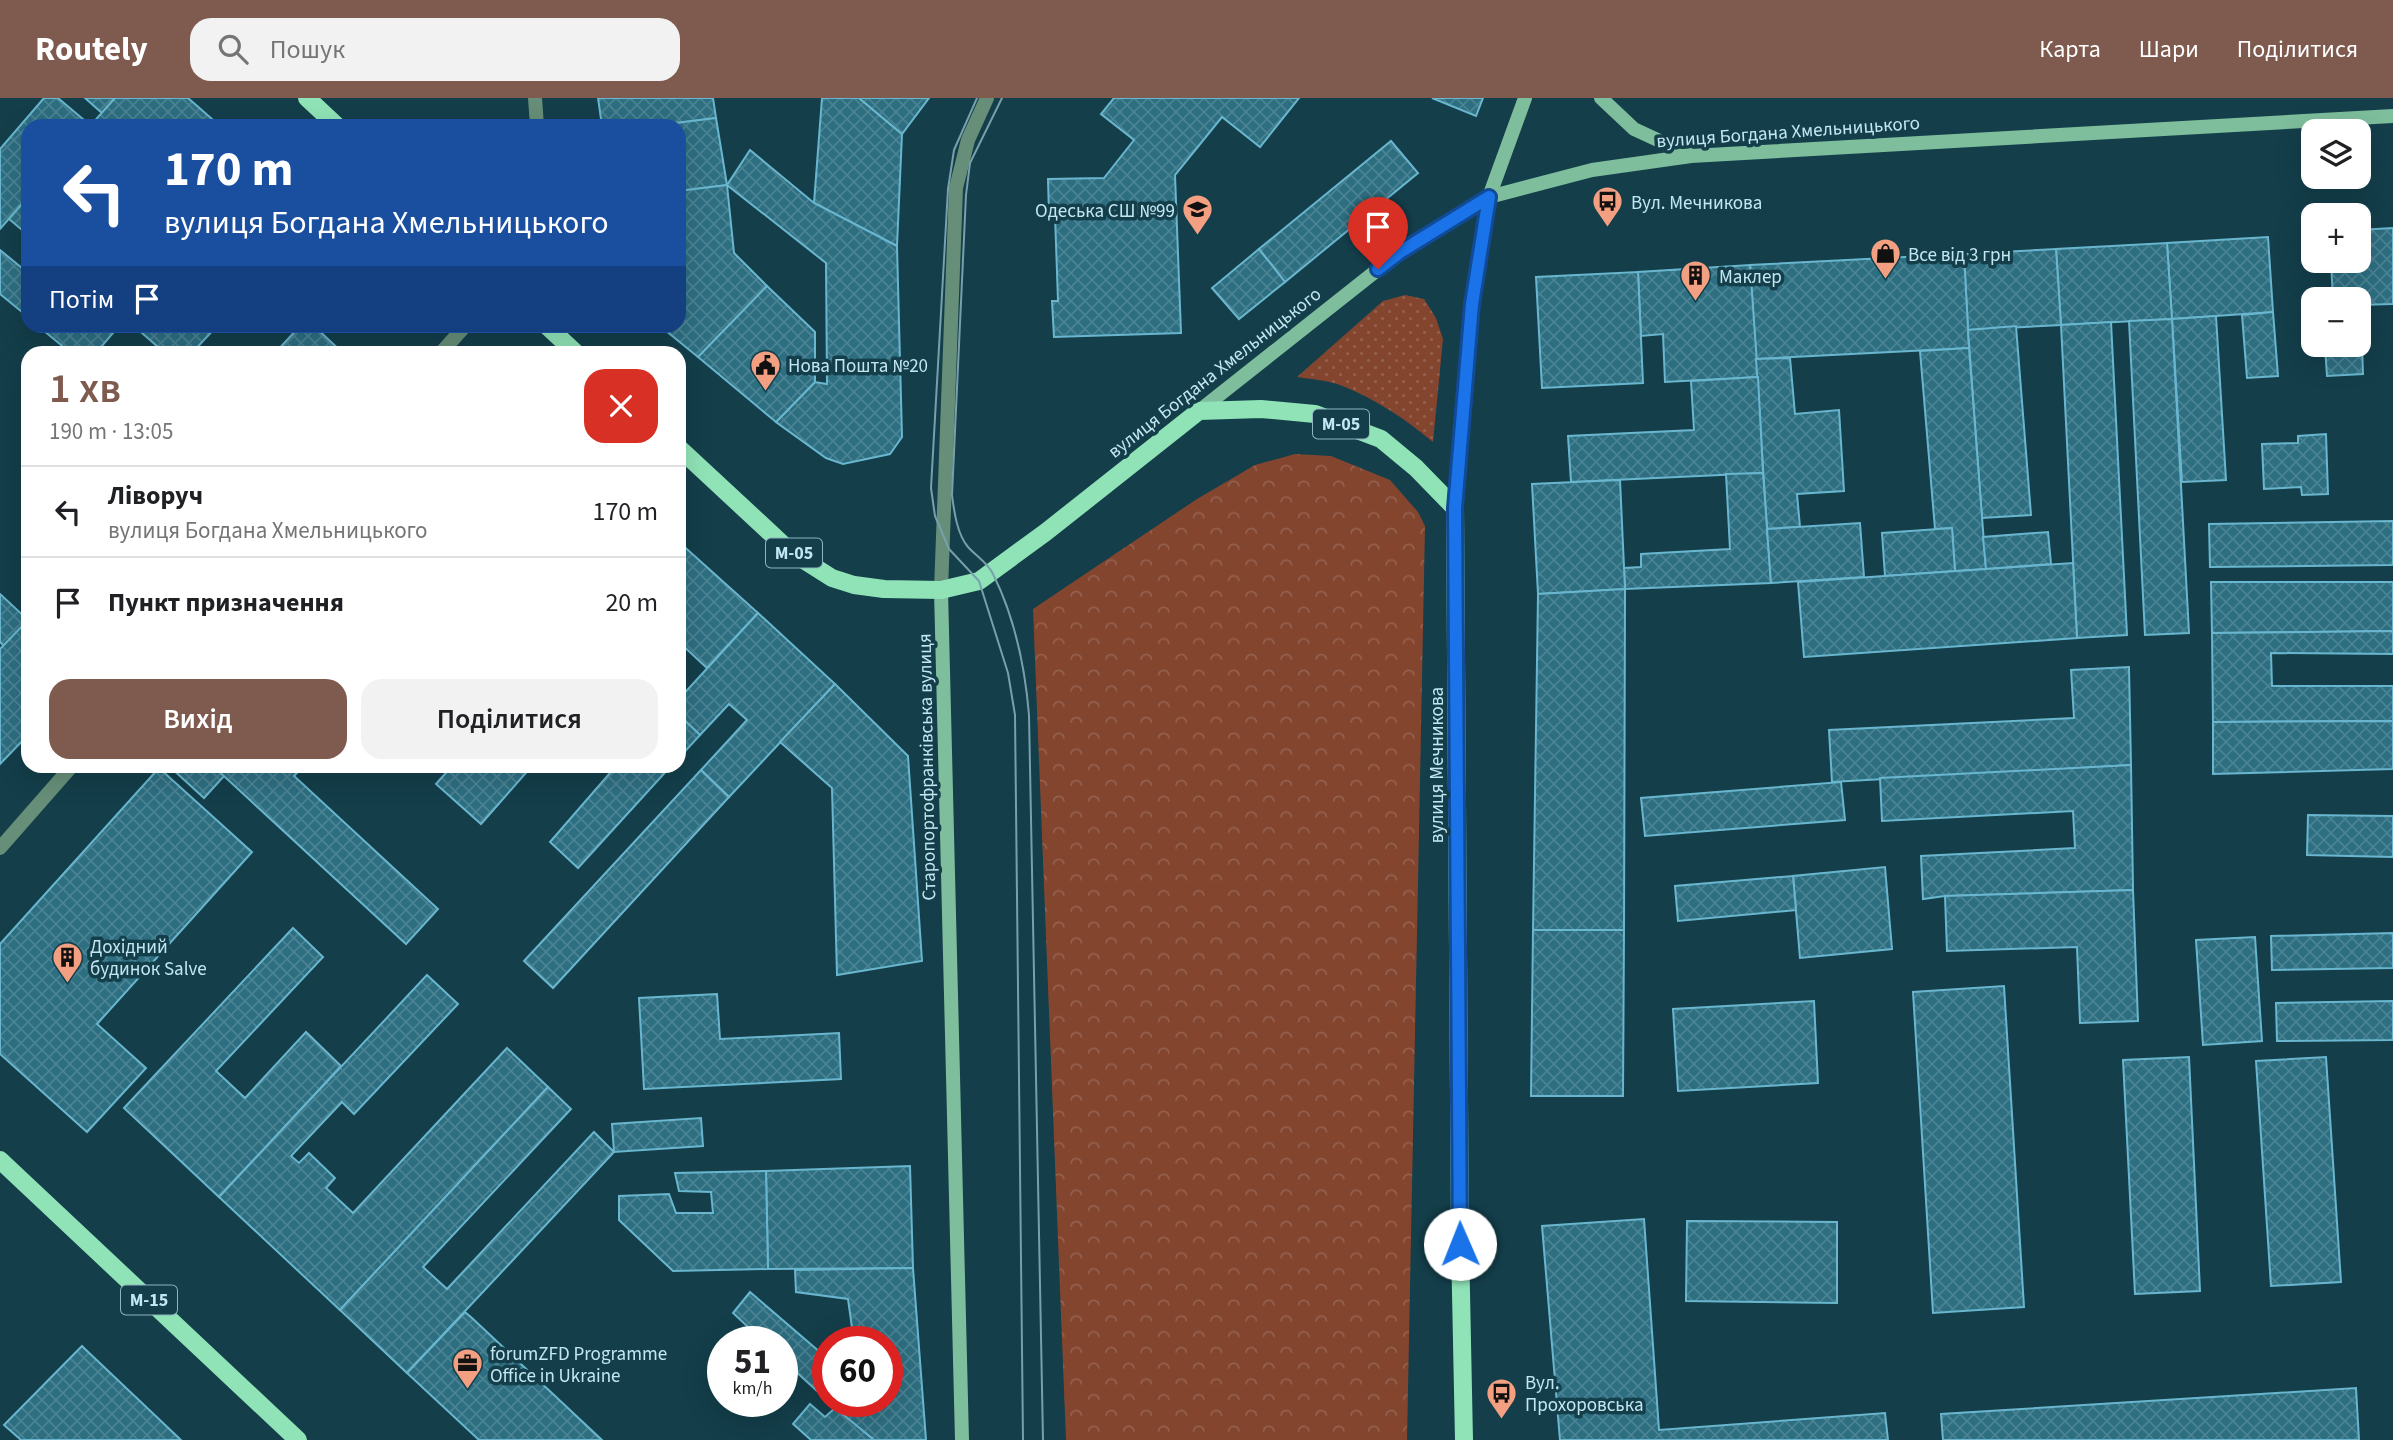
<!DOCTYPE html>
<html lang="uk">
<meta charset="utf-8">
<style>
body{margin:0;font-family:"Source Sans 3",sans-serif;background:#f2f2f2;color:#202124;height:100vh;display:flex;flex-direction:column;font-size:26px;white-space:nowrap}
*{box-sizing:border-box;margin:0}
p{font-size:23px;color:#757577}
.icon{flex:none;width:38px;height:38px;fill:none;stroke:currentColor;stroke-width:2;stroke-linecap:round;stroke-linejoin:round}
.map{position:relative;flex:1;overflow:hidden}
.drawer{position:absolute;left:21px;top:248px;width:665px;height:427px;display:flex;flex-direction:column;background:#fff;border-radius:21px;box-shadow:0 7px 28px #0002}
.drawer>*{flex:none}
.banner{position:absolute;left:21px;top:21px;width:665px;height:214px;border-radius:21px;box-shadow:0 7px 28px #0002;background:#1a4fa0;color:#fff;overflow:hidden}
.buttons{position:absolute;left:2301px;top:21px;display:grid;gap:14px}
.buttons a{display:grid;place-items:center;width:70px;height:70px;border-radius:14px;background:#fff;box-shadow:0 7px 28px #0002;font-size:35px}
.speed{position:absolute;left:707px;top:1228px;display:flex;gap:14px;font-size:35px;font-weight:700;text-align:center}
.speed>*{display:grid;place-content:center;width:91px;height:91px;border-radius:50%;background:#fff;box-shadow:0 7px 28px #0002;line-height:1}
.speed small{font-size:18px;font-weight:400}
.speed .limit{border:10px solid #d22;background:#fff;color:#111}
.pin{position:absolute;display:grid;place-items:center;width:60px;height:60px;color:#fff;margin:-72px -30px;border-radius:50% 50% 50% 0;rotate:-45deg;box-shadow:0 0 7px #0007}
.pin .icon{rotate:45deg}
.me{position:absolute;width:77px;margin:-38px;rotate:359deg;stroke-linejoin:round;filter:drop-shadow(0 0 5px #0008)}
.turn{display:flex;align-items:center;gap:24px;height:147px;padding:0 28px;font-size:32px}
.turn .icon{width:91px;height:91px;stroke-width:2.5}
.turn b{display:block;font-size:49px;line-height:60px}
.then{display:flex;align-items:center;height:66px;padding:0 28px;background:#0003;gap:14px;font-size:26px}
.round{display:grid;place-items:center;flex:none;width:74px;height:74px;border-radius:21px;background:#f2f2f2}
.head{display:flex;align-items:center;justify-content:space-between;height:119px;padding:0 28px}
h1{font-size:42px;font-weight:600;line-height:52px;color:#7f5a4e}
.action{display:flex;gap:14px;margin-top:auto;padding:14px 28px}
.action a{flex:1;height:80px;border-radius:21px;background:#7f5a4e;color:#fff;font-size:28px;font-weight:600;line-height:80px;text-align:center}
.action a+a{background:#f2f2f2;color:#202124}
ul{padding:0;list-style:none}
li{display:flex;align-items:center;gap:21px;height:91px;padding:0 28px;border-top:2px solid #e0e0e0}
li div{flex:1}
li b{display:block;font-size:26px}
li em{font-style:normal}
header{display:flex;align-items:center;gap:42px;box-sizing:border-box;height:98px;padding:0 35px;background:#7f5a4e;color:#fff}
header strong{font-size:33px}
nav{display:flex;gap:38px;margin-inline-start:auto;font-size:24px}
.search{width:490px;height:63px;background:#f2f2f2;display:flex;align-items:center;gap:18px;box-sizing:border-box;padding:0 24px;border-radius:21px;color:#757577;font-size:26px}
.map>svg:first-child{display:block}
.grass{fill:url(#grass-dots)}
.forest{fill:url(#forest-crowns)}
.building{fill:url(#building-cross-hatch);stroke:#69b6ce;stroke-width:2}
.lines{fill:none;stroke-linecap:round;stroke-linejoin:round}
.minor{stroke:#678e78;stroke-width:14}
.tertiary{stroke:#678e78;stroke-width:14}
.secondary{stroke:#7ebe9c;stroke-width:14}
.primary{stroke:#90e3b7;stroke-width:18}
.tram{stroke:#78a0ac;stroke-width:2}
.route-casing{stroke:#114b97;stroke-width:18}
.route{stroke:#1a73e8;stroke-width:12}
.labels{text-anchor:middle;stroke-width:7;stroke-linejoin:round;paint-order:stroke}
.shield{fill:#133e4a;stroke:#8eb4c0;stroke-width:2}
.shield-label{font-size:18px;font-weight:bold;fill:#c2e7f3}
.street-label{font-size:19px;fill:#c2e7f3;stroke:#133e4a}
.poi-label{font-size:19px;fill:#c2e7f3;stroke:#133e4a;text-anchor:start}
</style>
<header>
<strong>Routely</strong>
<div class="search"><svg class="icon" aria-label="search" viewBox="0 0 24 24"><circle cx="10" cy="10" r="6"/><path d="M15 15l6 6"/></svg>Пошук</div>
<nav><a>Карта</a><a>Шари</a><a>Поділитися</a></nav>
</header>
<div class="map">
<svg width="2393" height="1342" viewBox="0 0 2393 1342">
<defs>
<pattern id="grass-dots" width="8" height="8" patternUnits="userSpaceOnUse" patternTransform="scale(1.75)"><rect width="8" height="8" fill="#84452f"/><path d="M2 2h.1M6 6h.1" fill="none" stroke="#94604e" stroke-width="1.8" stroke-linecap="round"/></pattern>
<pattern id="forest-crowns" width="20" height="18" patternUnits="userSpaceOnUse" patternTransform="scale(1.75)"><rect width="20" height="18" fill="#84452f"/><path d="M2 6a3 3 0 1 1 6 0M12 15a3 3 0 1 1 6 0" fill="none" stroke="#94604e"/></pattern>
<pattern id="building-cross-hatch" width="8" height="8" patternUnits="userSpaceOnUse" patternTransform="scale(1.75)"><rect width="8" height="8" fill="#2d6e81"/><path d="M0 0l8 8M0 8l8-8" fill="none" stroke="#4a8393"/></pattern>
</defs>
<rect width="100%" height="100%" fill="#133e4a"/>
<path class="grass" d="M1405 197 1424 201 1436 220 1443 241 1433 344C1404 320 1374 300 1340 287 1326 282 1310 281 1297 279L1383 203Z"/>
<path class="forest" d="M1295 356 1331 358 1390 382 1418 414 1425 428 1407 1342H1066L1033 511 1197 401 1255 367Z"/>
<g class="building">
<path d="M44 0H58L90 27 28 28V99L0 131V51Z"/>
<path d="M85 0H115L102 15Z"/>
<path d="M115 0H188L220 28H90Z"/>
<path d="M598 0H713L716 20 652 28H602Z"/>
<path d="M822 0H859L902 36 897 148 814 105Z"/>
<path d="M859 0H929L902 36Z"/>
<path d="M1114 0H1299L1260 49 1222 19 1175 77 1181 235 1054 239 1052 203H1058L1055 117H1049L1048 81 1104 80 1134 42 1101 16Z"/>
<path d="M1432 0H1483L1476 18Z"/>
<path d="M716 20 727 87 679 93V28H652Z"/>
<path d="M1391 43 1418 75 1285 184 1259 151Z"/>
<path d="M750 52 814 105 897 148 902 339 890 356 843 366 826 360 776 324 815 284 827 286 826 165 727 87Z"/>
<path d="M727 87 734 155 767 188 698 259 660 228H679V93Z"/>
<path d="M28 99V137L9 121Z"/>
<path d="M2393 130V206L2359 207V201H2333L2331 163H2359V132Z"/>
<path d="M2268 139 2273 214 2172 221 2167 145Z"/>
<path d="M2167 145 2172 221 2061 227 2056 151Z"/>
<path d="M1259 151 1285 184 1239 221 1212 190Z"/>
<path d="M2056 151 2061 227 1968 232 1964 156Z"/>
<path d="M0 152 28 175V219L0 196Z"/>
<path d="M1964 156 1969 250 1756 261 1750 167Z"/>
<path d="M1750 167 1758 279 1665 284 1663 236 1641 238 1638 174Z"/>
<path d="M1638 174 1643 285 1542 290 1536 179Z"/>
<path d="M767 188 815 234V284L776 324 698 259Z"/>
<path d="M2273 214 2278 278 2247 280 2242 217Z"/>
<path d="M2216 218 2226 382 2182 384 2172 221Z"/>
<path d="M2172 221 2189 535 2145 537 2129 223Z"/>
<path d="M2111 224 2127 537 2077 540 2061 227Z"/>
<path d="M38 228H119L95 256H72Z"/>
<path d="M134 228H217L191 256H166Z"/>
<path d="M300 228H314L344 256H274Z"/>
<path d="M2016 228 2031 417 1982 420 1968 232Z"/>
<path d="M2362 247 2363 276 2327 278 2325 249Z"/>
<path d="M1969 250 1986 471 1955 473 1952 430 1935 431 1920 253Z"/>
<path d="M1790 260 1795 316 1839 312 1844 393 1797 396 1800 429 1767 431 1756 261Z"/>
<path d="M1758 279 1763 375 1571 384 1568 338 1694 332 1691 283Z"/>
<path d="M2326 336 2328 396 2302 397 2301 389 2264 391 2262 346 2298 345V338Z"/>
<path d="M1763 375 1771 485 1625 491 1624 470 1641 469V456L1730 451 1726 376Z"/>
<path d="M1620 382 1625 491 1538 496 1532 386Z"/>
<path d="M2393 423V467L2210 469 2209 426Z"/>
<path d="M1860 425 1864 479 1771 485 1767 431Z"/>
<path d="M1952 430 1955 473 1885 478 1882 435Z"/>
<path d="M2048 434 2051 466 1986 471 1983 439Z"/>
<path d="M679 444 758 515 707 570 679 544Z"/>
<path d="M2073 465 2077 540 1804 559 1798 484Z"/>
<path d="M2211 484H2393V533L2212 535Z"/>
<path d="M1625 491 1624 832H1533L1538 496Z"/>
<path d="M0 496 28 522 4 548 0 544Z"/>
<path d="M758 515 835 586 729 699 701 672 747 622 729 606 700 637 679 617V601Z"/>
<path d="M28 522V637L0 666V551Z"/>
<path d="M2393 533V556L2271 555 2272 588H2393V623L2213 624 2212 535Z"/>
<path d="M2129 569 2131 667 1832 684 1829 632 2074 620 2071 572Z"/>
<path d="M835 586 908 658 922 863 837 877 832 690 780 644Z"/>
<path d="M679 617 700 637 679 660Z"/>
<path d="M2393 623V671L2213 676V624Z"/>
<path d="M2131 667 2133 792 1945 798 1923 801 1921 758 2075 750 2073 713 1882 723 1880 680Z"/>
<path d="M169 668H213L224 678 204 700Z"/>
<path d="M213 668H303L294 678 438 811 406 846Z"/>
<path d="M452 668H532L481 726 436 686Z"/>
<path d="M616 668H671L578 770 550 744Z"/>
<path d="M159 670 252 754 97 926 146 970 87 1034 0 956V846Z"/>
<path d="M701 672 729 699 553 890 524 863Z"/>
<path d="M1841 684 1845 722 1645 738 1641 700Z"/>
<path d="M2308 717 2393 718V759L2307 757Z"/>
<path d="M1885 769 1892 851 1800 860 1793 778Z"/>
<path d="M1793 778 1796 812 1678 823 1675 788Z"/>
<path d="M2133 792 2138 923 2080 925 2077 849 1947 853 1945 798Z"/>
<path d="M293 830 323 859 216 973 245 1000 306 934 341 968 219 1099 124 1010Z"/>
<path d="M1533 832H1624L1623 998H1531Z"/>
<path d="M2393 835V870L2272 872 2271 838Z"/>
<path d="M2255 839 2262 943 2203 947 2196 842Z"/>
<path d="M427 877 458 906 354 1016 342 1004 291 1058 299 1065 309 1055 335 1080 326 1090 353 1115 507 950 548 989 340 1212 219 1099Z"/>
<path d="M2004 888 2024 1209 1933 1215 1913 894Z"/>
<path d="M717 896 720 941 839 935 841 981 644 991 639 900Z"/>
<path d="M1814 903 1818 985 1678 993 1673 911Z"/>
<path d="M2393 903V942L2277 943 2276 905Z"/>
<path d="M2189 959 2200 1193 2135 1196 2123 962Z"/>
<path d="M2326 959 2341 1184 2271 1188 2256 963Z"/>
<path d="M548 989 571 1011 423 1169 447 1191 594 1034 614 1054 407 1275 340 1212Z"/>
<path d="M701 1020 703 1048 614 1054 612 1026Z"/>
<path d="M910 1068 913 1170 768 1171 766 1073Z"/>
<path d="M766 1073 768 1171 673 1173 619 1122V1098L669 1096 676 1115H713L711 1094 679 1093 675 1075Z"/>
<path d="M1644 1121 1659 1332 1885 1315 1888 1342H1560L1542 1128Z"/>
<path d="M1687 1123 1837 1124V1205L1686 1203Z"/>
<path d="M913 1170 926 1342H874L828 1304H887V1244H854L848 1201 796 1194 795 1172Z"/>
<path d="M750 1194 828 1261V1303L782 1261V1244H764L733 1215Z"/>
<path d="M465 1214 472 1220 602 1342H479L407 1275Z"/>
<path d="M82 1248 85 1251 181 1342H21L4 1327Z"/>
<path d="M2356 1290 2359 1342H1943L1941 1316Z"/>
<path d="M810 1306 825 1319 835 1310 874 1342H811L793 1326Z"/>
</g>
<g class="lines">
<g class="minor">
<path d="M535 0 537 28"/>
<path d="M440 256 465 228"/>
<path d="M0 750 72 668"/>
</g>
<path class="tertiary" d="M941 492 956 90 968 42 987 0"/>
<g class="secondary">
<path d="M1601 0 1634 31 1690 57"/>
<path d="M1199 313 1400 154 1489 99 1592 72 1691 58 2393 18"/>
<path d="M1455 410 1471 206 1489 99 1525 0"/>
<path d="M941 492 962 1342"/>
</g>
<g class="primary">
<path d="M307 0 337 28"/>
<path d="M547 228 577 256"/>
<path d="M679 350 791 454 832 480 854 487 884 491 941 492 979 483 1046 434 1199 313 1261 311 1315 316 1381 341 1416 370 1455 410 1460 1146 1464 1342"/>
<path d="M0 1062 298 1342"/>
</g>
<g class="tram">
<path d="M977 0 954 52 948 91 931 390 935 418 949 451 979 483 1008 575 1015 617 1023 1342"/>
<path d="M1002 0 970 65 966 97 952 397C954 413 957 436 968 449 976 458 988 465 993 476 1015 520 1025 569 1029 617L1043 1342"/>
</g>
</g>
<g class="lines">
<defs>
<path id="route" d="M1378 171 1400 154 1489 99 1472 206 1455 410 1460 1146"/>
</defs>
<use href="#route" class="route-casing"/>
<use href="#route" class="route"/>
</g>
<defs>
<symbol id="bus-pin" viewBox="-11 -11 22 30"><path d="M0 17L-7.5 6A9.5 9.5 0 1 1 7.5 6Z" fill="#f3a082" stroke="#133e4a"/><path d="M-5-6H5V4H4V6H2V4H-2V6H-4V4H-5ZM-3.5-4V0h7V-4ZM-3.5 1.2v1.5H-2V1.2ZM2 1.2v1.5H3.5V1.2Z" fill="#111"/></symbol>
<symbol id="school-pin" viewBox="-11 -11 22 30"><path d="M0 17L-7.5 6A9.5 9.5 0 1 1 7.5 6Z" fill="#f3a082" stroke="#133e4a"/><path d="M0-5L7-2L0 1L-7-2ZM-4 1L0 2.5L4 1V4Q0 6-4 4Z" fill="#111"/></symbol>
<symbol id="shop-pin" viewBox="-11 -11 22 30"><path d="M0 17L-7.5 6A9.5 9.5 0 1 1 7.5 6Z" fill="#f3a082" stroke="#133e4a"/><path d="M-5-2.5h2.3a2.7 3.5 0 0 1 5.4 0H5L5.5 6h-11ZM-1.5-2.5h3a1.5 2.3 0 0 0-3 0Z" fill="#111"/></symbol>
<symbol id="building-pin" viewBox="-11 -11 22 30"><path d="M0 17L-7.5 6A9.5 9.5 0 1 1 7.5 6Z" fill="#f3a082" stroke="#133e4a"/><path d="M-4-6H4V6H1V3H-1V6H-4ZM-2.5-4.3h1.7v1.8h-1.7ZM.8-4.3h1.7v1.8H.8ZM-2.5-1h1.7V.8h-1.7ZM.8-1h1.7V.8H.8Z" fill="#111"/></symbol>
<symbol id="civic-pin" viewBox="-11 -11 22 30"><path d="M0 17L-7.5 6A9.5 9.5 0 1 1 7.5 6Z" fill="#f3a082" stroke="#133e4a"/><path d="M-.6-6.5H3V-4.5H.6V-3L4-1V1h2V6H-6V1h2V-1L-.6-3ZM-1.2 2.5V6h2.4V2.5Z" fill="#111"/></symbol>
<symbol id="office-pin" viewBox="-11 -11 22 30"><path d="M0 17L-7.5 6A9.5 9.5 0 1 1 7.5 6Z" fill="#f3a082" stroke="#133e4a"/><path d="M-6-3h4V-5.5h4V-3h4V5H-6ZM-1-4.5V-3h2v-1.5ZM-6 0V1H6V0Z" fill="#111"/></symbol>
</defs>
<g fill-rule="evenodd">
<use href="#bus-pin" x="1590" y="86" width="35" height="47"/>
<use href="#school-pin" x="1180" y="94" width="35" height="47"/>
<use href="#shop-pin" x="1868" y="138" width="35" height="47"/>
<use href="#building-pin" x="1678" y="160" width="35" height="47"/>
<use href="#civic-pin" x="748" y="250" width="35" height="47"/>
<use href="#building-pin" x="50" y="842" width="35" height="47"/>
<use href="#office-pin" x="450" y="1248" width="35" height="47"/>
<use href="#bus-pin" x="1484" y="1278" width="35" height="47"/>
</g>
<g class="labels">
<g class="shield">
<rect x="1313" y="311.5" width="56" height="29" rx="5"/>
<rect x="766" y="440.5" width="56" height="29" rx="5"/>
<rect x="121" y="1187.5" width="56" height="29" rx="5"/>
</g>
<g class="shield-label">
<text x="1341" y="332">М-05</text>
<text x="794" y="461">М-05</text>
<text x="149" y="1208">М-15</text>
</g>
<g class="street-label">
<text transform="translate(1788 33) rotate(-4)" y="7">вулиця Богдана Хмельницького</text>
<text transform="translate(1214 274) rotate(-38)" y="7">вулиця Богдана Хмельницького</text>
<text transform="translate(1436 667) rotate(-90)" y="7">вулиця Мечникова</text>
<text transform="translate(926 669) rotate(-91)" y="7">Старопортофранківська вулиця</text>
</g>
<g class="poi-label">
<text x="1631" y="111">Вул. Мечникова</text>
<text x="1175" y="119" text-anchor="end">Одеська СШ №99</text>
<text x="1908" y="163">Все від 3 грн</text>
<text x="1719" y="185">Маклер</text>
<text x="788" y="274">Нова Пошта №20</text>
<text x="90" y="855">Дохідний<tspan x="90" dy="22">будинок Salve</tspan></text>
<text x="490" y="1262">forumZFD Programme<tspan x="490" dy="22">Office in Ukraine</tspan></text>
<text x="1525" y="1291">Вул.<tspan x="1525" dy="22">Прохоровська</tspan></text>
</g>
</g>
</svg>
<div class="buttons">
<a><svg class="icon" aria-label="layers" viewBox="0 0 24 24"><path d="M12 4l9 5-9 5-9-5zM3 14l9 5 9-5"/></svg></a>
<a>+</a>
<a>−</a>
</div>
<div class="speed"><div>51<small>km/h</small></div><div class="limit">60</div></div>
<div class="pin" style="left:1378px;top:171px;background:#d93025"><svg class="icon" aria-label="arrive" viewBox="0 0 24 24"><path d="M6 21V4h12l-3 4 3 4H6"/></svg></div>
<svg class="me" style="left:1460px;top:1146px" viewBox="-20 -20 40 40"><circle r="19" fill="#fff"/><path d="M0-13L10 11 0 6-10 11z" fill="#1a73e8"/></svg>
<div class="banner">
<div class="turn"><svg class="icon" aria-label="left" viewBox="0 0 24 24"><path d="M17 20v-9H6M10 6l-5 5 5 5"/></svg><div><b>170 m</b>вулиця Богдана Хмельницького</div></div>
<div class="then">Потім<svg class="icon" aria-label="arrive" viewBox="0 0 24 24"><path d="M6 21V4h12l-3 4 3 4H6"/></svg></div>
</div>
<section class="drawer">
<div class="head"><div><h1>1 хв</h1><p>190 m · 13:05</p></div><a class="round" style="background:#d93025;color:#fff"><svg class="icon" aria-label="close" viewBox="0 0 24 24"><path d="M6 6l12 12M18 6L6 18"/></svg></a></div>
<ul>
<li><svg class="icon" aria-label="left" viewBox="0 0 24 24"><path d="M17 20v-9H6M10 6l-5 5 5 5"/></svg><div><b>Ліворуч</b><p>вулиця Богдана Хмельницького</p></div><em>170 m</em></li>
<li><svg class="icon" aria-label="arrive" viewBox="0 0 24 24"><path d="M6 21V4h12l-3 4 3 4H6"/></svg><div><b>Пункт призначення</b></div><em>20 m</em></li>
</ul>
<div class="action"><a>Вихід</a><a>Поділитися</a></div>
</section>
</div>
